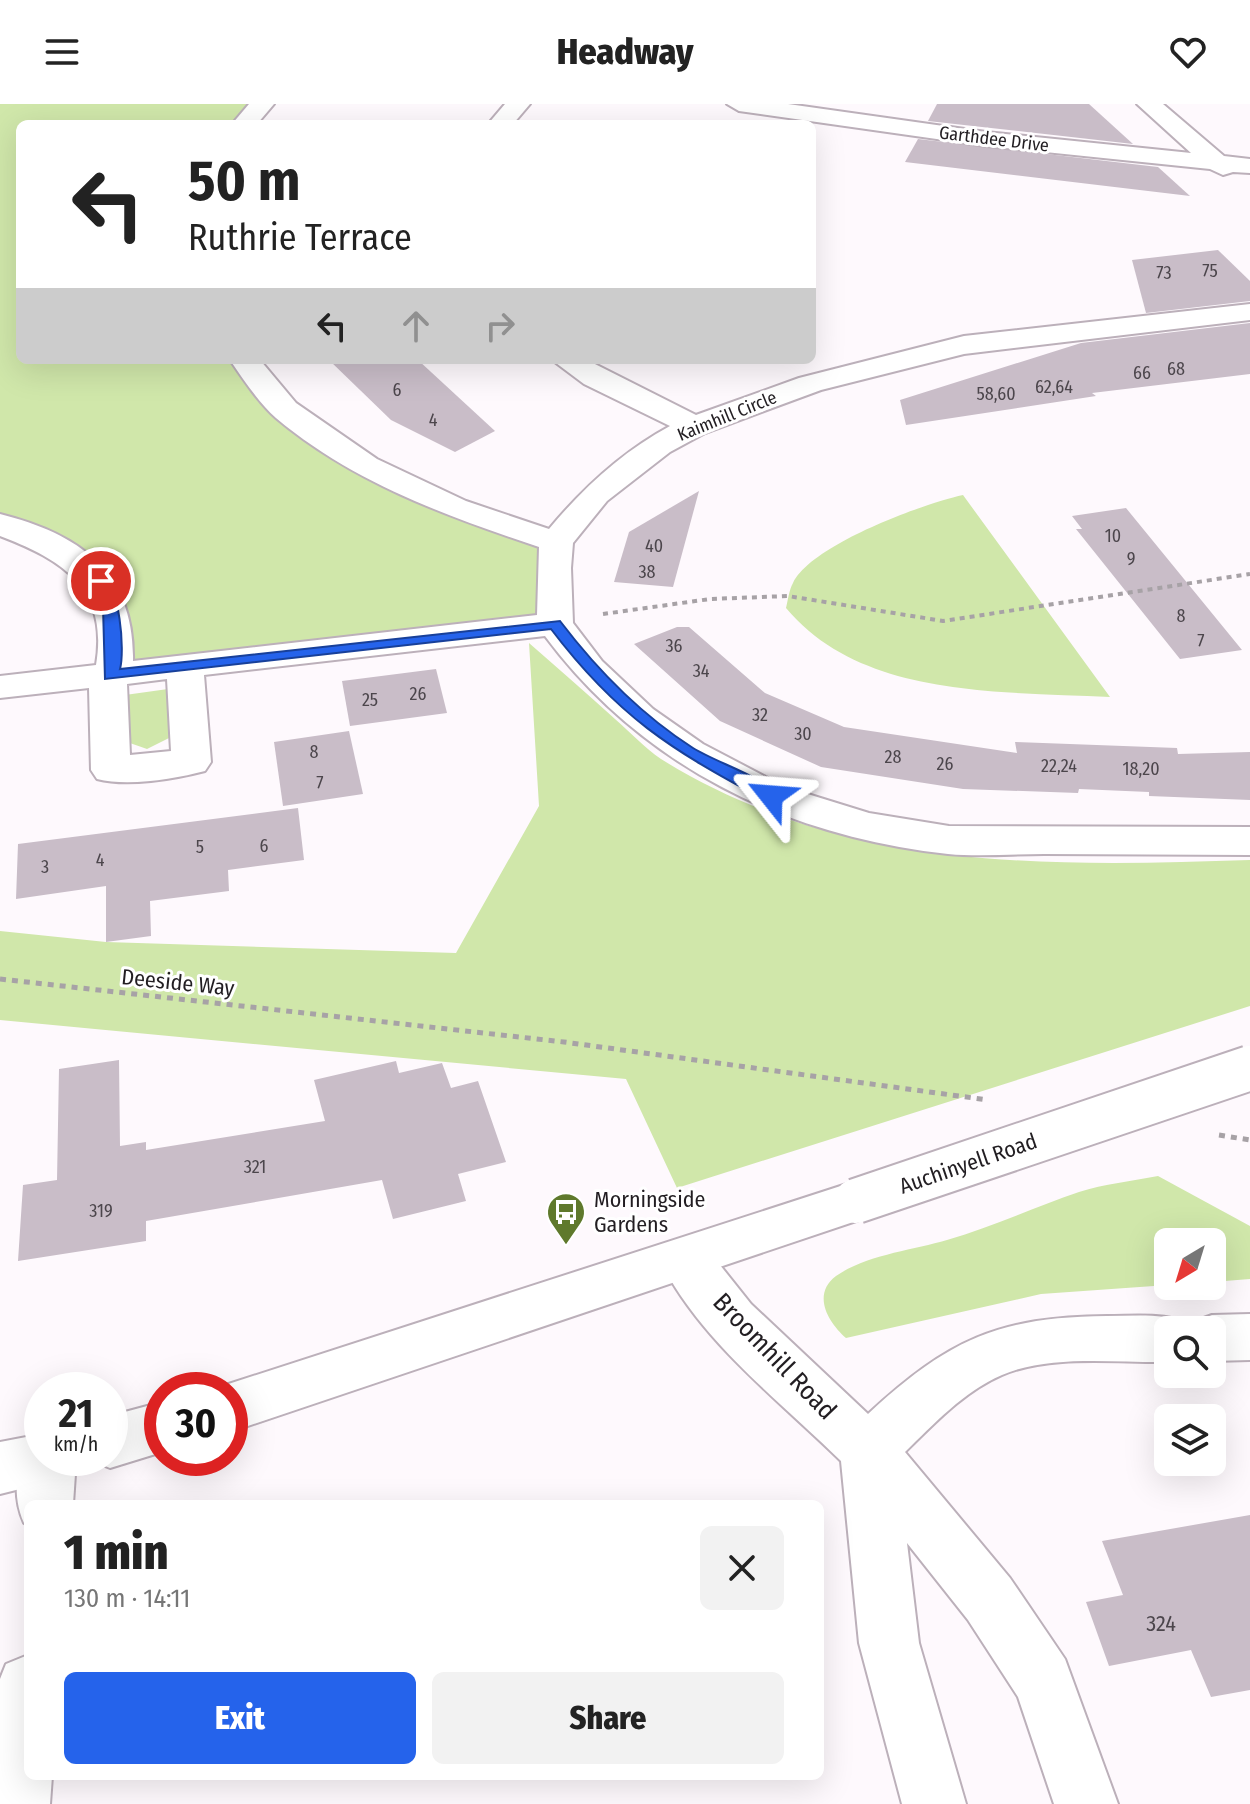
<!DOCTYPE html>
<meta charset="utf-8">
<style>
body{margin:0;font-family:"Fira Sans Condensed",sans-serif;background:#f2f2f2;color:#222;height:100vh;display:flex;flex-direction:column;font-size:30px;white-space:nowrap}
*{box-sizing:border-box;margin:0}
p{font-size:26px;color:#767676}
.icon{flex:none;width:44px;height:44px;fill:none;stroke:currentColor;stroke-width:2;stroke-linecap:round;stroke-linejoin:round}
.map{position:relative;flex:1;overflow:hidden}
.sheet{position:absolute;left:24px;top:1396px;width:800px;height:280px;display:flex;flex-direction:column;background:#fff;border-radius:12px;box-shadow:0 8px 32px #0002}
.sheet>*{flex:none}
.banner{position:absolute;left:16px;top:16px;width:800px;height:244px;border-radius:12px;box-shadow:0 8px 32px #0002;background:#fff;color:#222;overflow:hidden}
.needle{width:52px;rotate:218deg}
.buttons{position:absolute;left:1154px;top:1124px;display:grid;gap:16px}
.buttons a{display:grid;place-items:center;width:72px;height:72px;border-radius:12px;background:#fff;box-shadow:0 8px 32px #0002;font-size:40px}
.speed{position:absolute;left:24px;top:1268px;display:flex;gap:16px;font-size:40px;font-weight:700;text-align:center}
.speed>*{display:grid;place-content:center;width:104px;height:104px;border-radius:50%;background:#fff;box-shadow:0 8px 32px #0002;line-height:1}
.speed small{font-size:20px;font-weight:400}
.speed .limit{border:12px solid #d22;background:#fff;color:#111}
.pin{position:absolute;display:grid;place-items:center;width:68px;height:68px;color:#fff;margin:-34px;border:4px solid #fff;border-radius:50%;box-shadow:0 2px 8px #0007}
.me{position:absolute;width:88px;margin:-44px;rotate:298deg;stroke-linejoin:round;filter:drop-shadow(0 0 6px #0008)}
.turn{display:flex;align-items:center;gap:28px;height:168px;padding:0 40px;font-size:36px}
.turn .icon{width:104px;height:104px;stroke-width:2.5}
.turn b{display:block;font-size:56px;line-height:68px}
.lanes{display:flex;align-items:center;height:76px;padding:0 40px;background:#0003;justify-content:center;gap:40px;direction:ltr}
.lanes .off{opacity:.35}
.round{display:grid;place-items:center;flex:none;width:84px;height:84px;border-radius:12px;background:#f2f2f2}
.headline{display:flex;align-items:center;justify-content:space-between;height:136px;padding:0 40px}
h1{font-size:48px;font-weight:800;line-height:60px}
.cta{display:flex;gap:16px;margin-top:auto;padding:16px 40px}
.cta a{flex:1;height:92px;border-radius:12px;background:#2563eb;color:#fff;font-size:32px;font-weight:800;line-height:92px;text-align:center}
.cta a+a{background:#f2f2f2;color:#222}
header{display:flex;justify-content:space-between;align-items:center;height:104px;padding:0 40px;background:#fff;font-size:36px;font-weight:800}
.map>svg:first-child{display:block}
.green{fill:#d0e7aa}
.building{fill:#c9bdc8}
.lines{fill:none;stroke-linecap:round;stroke-linejoin:round}
.minor-casing{stroke:#bcb0ba;stroke-width:4}
.tertiary-casing{stroke:#bcb0ba;stroke-width:4}
.path-far1{stroke:#a7a2a6;stroke-width:4;stroke-dasharray:5 5;stroke-linecap:butt}
.path{stroke:#a7a2a6;stroke-width:5;stroke-dasharray:6 6;stroke-linecap:butt}
.minor{fill:#fff;fill-rule:evenodd}
.tertiary{fill:#fff;fill-rule:evenodd}
.tertiary-bridge-casing{stroke:#bcb0ba;stroke-width:48;stroke-linecap:butt}
.tertiary-bridge{stroke:#fff;stroke-width:44}
.route{fill:#2563eb;stroke:#184099;stroke-width:2}
.labels{text-anchor:middle;stroke-width:6;stroke-linejoin:round;paint-order:stroke}
.far-street-label{font-size:18px;fill:#221e22;stroke:#fff}
.number-label{font-size:18px;fill:#4c464c}
.street-label{font-size:22px;fill:#221e22;stroke:#fff}
.poi-label{font-size:22px;fill:#221e22;stroke:#fff;text-anchor:start}
.near-number-label{font-size:22px;fill:#4c464c}
.near-street-label{font-size:26px;fill:#221e22;stroke:#fff}
</style>
<header><svg class="icon" aria-label="menu" viewBox="0 0 24 24"><path d="M4 6h16M4 12h16M4 18h16"/></svg>Headway<svg class="icon" aria-label="heart" viewBox="0 0 24 24"><path d="M12 20l-8-8c-3-5 5-10 8-4 3-6 11-1 8 4z"/></svg></header>
<div class="map">
<svg width="1250" height="1700" viewBox="0 0 1250 1700">
<rect width="100%" height="100%" fill="#fef9fd"/>
<g class="green">
<path d="M0 0H262L244 20H20V256H245L366 362 556 438 555 520 111 571 101 477 0 420Z"/>
<path d="M963 391 1110 593C1002 587 862 595 786 504 788 496 789 486 793 479 811 441 922 400 963 391Z"/>
<path d="M529 539C558 564 587 590 615 615 630 628 645 644 661 655 841 767 1046 763 1250 756V902L677 1084 626 975 0 916V827L106 838 456 849 539 702Z"/>
<path d="M168 585 169 634 147 645 127 638 125 591Z"/>
<path d="M1158 1072 1250 1122V1175L1212 1178V1138H1168V1181L1041 1190 846 1234C829 1219 811 1191 836 1172 866 1151 913 1146 947 1136 992 1123 1035 1103 1079 1088 1104 1080 1132 1077 1158 1072Z"/>
</g>
<g class="building">
<path d="M937 0H1089L1133 40 928 17Z"/>
<path d="M918 35 1158 63 1190 92 905 58Z"/>
<path d="M1218 146 1250 177V197L1146 209 1132 156Z"/>
<path d="M1250 219V270L1092 289 1096 292 906 321 900 296 1081 239Z"/>
<path d="M329 256H418L495 327 455 348 391 316Z"/>
<path d="M699 387 673 483 614 478 629 428Z"/>
<path d="M1126 404 1242 546 1180 555 1076 425H1082L1072 412Z"/>
<path d="M677 523H689L765 589 844 623 1017 649 1015 638 1177 644 1178 650 1250 648V696L1149 692V688L1079 685 1078 689 963 685 821 663 720 617 634 540Z"/>
<path d="M436 565 447 609 350 622 342 577Z"/>
<path d="M349 627 363 690 283 702 274 638Z"/>
<path d="M298 704 304 756 228 766 229 787 150 797 151 832 106 838V782L16 795 18 740Z"/>
<path d="M119 956 120 1042 146 1038V1046L325 1017 314 976 396 957 399 969 442 959 451 984 478 977 506 1058 458 1070 466 1097 393 1115 382 1076 146 1117V1137L18 1157 23 1081 57 1076 59 965Z"/>
<path d="M1250 1411V1586L1211 1593 1191 1546 1109 1562 1086 1498 1123 1491 1102 1437Z"/>
</g>
<g class="lines">
<defs>
<g id="minor">
<path d="M249 0H274L257 20H232Z"/>
<path d="M505 0H530L513 20H488Z"/>
<path d="M727 0H788L986 28 1191 49 1137 0H1163L1224 52 1250 55V69L1233 68 1223 71 1210 65 986 42 739 7Z"/>
<path d="M1250 200V216L964 250 821 286 705 329 670 348 607 397 573 439 571 464 573 519 602 557 653 605 703 640 785 683 869 709 949 722 1250 723V751C1181 751 1113 750 1044 750 1013 750 979 753 948 750 786 732 643 663 545 532L204 571 211 658 205 667C174 675 128 683 97 675L91 666 89 584 0 594V572L96 561C109 485 63 456 0 432V410C80 430 135 469 133 557L537 511 539 443C446 412 352 378 276 314 259 299 243 275 230 256H260L296 299 377 355 466 397 549 425C584 383 622 348 670 322L584 280 552 256H587L696 311 799 274 964 232ZM167 575 171 647 130 651 127 580Z"/>
<path d="M686 1134 704 1141 751 1200 868 1310C948 1236 998 1213 1107 1212 1135 1212 1161 1209 1187 1218L1190 1225 1193 1218 1212 1211 1250 1210V1256L1212 1257V1226H1168V1258C1116 1259 1050 1250 1002 1271 963 1288 934 1320 905 1348L1010 1474 1065 1555 1118 1700H1054L1018 1593 968 1516 907 1439 919 1539 966 1700H902L859 1539 841 1357C779 1296 699 1236 660 1156L668 1141Z"/>
<path d="M42 1331V1354L76 1355 73 1400H28V1421L24 1419C12 1392 16 1363 28 1337Z"/>
<path d="M28 1551V1672H52L50 1700H0V1575L6 1560Z"/>
</g>
<g id="tertiary">
<path d="M856 1077 874 1083 881 1097 874 1111 230 1328V1286H210Z"/>
<path d="M162 1298V1348L110 1364 90 1356 110 1354V1312Z"/>
<path d="M42 1330V1354H80L72 1372 0 1390V1338Z"/>
</g>
</defs>
<use href="#minor" class="minor-casing"/>
<use href="#tertiary" class="tertiary-casing"/>
<path class="path-far1" d="M603 510 710 495 788 492 943 517 1250 470"/>
<g class="path">
<path d="M0 875 564 938 988 996"/>
<path d="M1219 1031 1250 1036"/>
</g>
<use href="#minor" class="minor"/>
<use href="#tertiary" class="tertiary"/>
<defs>
<path id="tertiary-bridge" d="M856 1097 1250 964"/>
</defs>
<use href="#tertiary-bridge" class="tertiary-bridge-casing"/>
<use href="#tertiary-bridge" class="tertiary-bridge"/>
</g>
<path class="route" d="M101 472C120 480 125 547 120 565L560 517C598 567 640 610 693 644 717 659 762 672 779 692L777 696H765C671 646 617 612 551 525L105 575 103 503 94 477Z"/>
<defs>
<symbol id="bus-pin" viewBox="-11 -11 22 30"><path d="M0 17L-7.5 6A9.5 9.5 0 1 1 7.5 6Z" fill="#5f792c" stroke="#fff"/><path d="M-5-6H5V4H4V6H2V4H-2V6H-4V4H-5ZM-3.5-4V0h7V-4ZM-3.5 1.2v1.5H-2V1.2ZM2 1.2v1.5H3.5V1.2Z" fill="#fff"/></symbol>
</defs>
<g fill-rule="evenodd">
<use href="#bus-pin" x="544" y="1086" width="44" height="60"/>
</g>
<g class="labels">
<g class="far-street-label">
<text transform="translate(994 35) rotate(7)" y="6">Garthdee Drive</text>
<text transform="translate(727 312) rotate(-22)" y="6">Kaimhill Circle</text>
</g>
<g class="number-label">
<text x="1210" y="173">75</text>
<text x="1164" y="175">73</text>
<text x="1176" y="271">68</text>
<text x="1142" y="275">66</text>
<text x="1054" y="289">62,64</text>
<text x="397" y="292">6</text>
<text x="996" y="296">58,60</text>
<text x="433" y="322">4</text>
<text x="1113" y="438">10</text>
<text x="654" y="448">40</text>
<text x="1131" y="461">9</text>
<text x="647" y="474">38</text>
<text x="1181" y="518">8</text>
<text x="1201" y="543">7</text>
<text x="674" y="548">36</text>
<text x="701" y="573">34</text>
<text x="418" y="596">26</text>
<text x="370" y="602">25</text>
<text x="760" y="617">32</text>
<text x="803" y="636">30</text>
<text x="314" y="654">8</text>
<text x="893" y="659">28</text>
<text x="945" y="666">26</text>
<text x="1059" y="668">22,24</text>
<text x="1141" y="671">18,20</text>
<text x="320" y="685">7</text>
<text x="264" y="748">6</text>
<text x="200" y="749">5</text>
<text x="100" y="762">4</text>
<text x="45" y="769">3</text>
<text x="255" y="1069">321</text>
<text x="101" y="1113">319</text>
</g>
<g class="street-label">
<text transform="translate(178 878) rotate(6)" y="8">Deeside Way</text>
<text transform="translate(968 1059) rotate(-19)" y="8">Auchinyell Road</text>
</g>
<g class="poi-label">
<text x="594" y="1103">Morningside<tspan x="594" dy="25">Gardens</tspan></text>
</g>
<g class="near-number-label">
<text x="1161" y="1527">324</text>
</g>
<g class="near-street-label">
<text transform="translate(775 1252) rotate(46)" y="9">Broomhill Road</text>
</g>
</g>
</svg>
<div class="buttons">
<a><svg class="needle" viewBox="-14 -14 28 28"><path d="M0-13l5 13h-10z" fill="#e53935"/><path d="M0 13l5-13h-10z" fill="#767676"/></svg></a>
<a><svg class="icon" aria-label="search" viewBox="0 0 24 24"><circle cx="10" cy="10" r="6"/><path d="M15 15l6 6"/></svg></a>
<a><svg class="icon" aria-label="layers" viewBox="0 0 24 24"><path d="M12 4l9 5-9 5-9-5zM3 14l9 5 9-5"/></svg></a>
</div>
<div class="speed"><div>21<small>km/h</small></div><div class="limit">30</div></div>
<div class="pin" style="left:101px;top:477px;background:#d93025"><svg class="icon" aria-label="arrive" viewBox="0 0 24 24"><path d="M6 21V4h12l-3 4 3 4H6"/></svg></div>
<svg class="me" style="left:771px;top:692px" viewBox="-20 -20 40 40"><path d="M0-17L14 15 0 8-14 15z" fill="#2563eb" stroke="#fff" stroke-width="4"/></svg>
<div class="banner">
<div class="turn"><svg class="icon" aria-label="left" viewBox="0 0 24 24"><path d="M17 20v-9H6M10 6l-5 5 5 5"/></svg><div><b>50 m</b>Ruthrie Terrace</div></div>
<div class="lanes"><svg class="icon" aria-label="left" viewBox="0 0 24 24"><path d="M17 20v-9H6M10 6l-5 5 5 5"/></svg><svg class="icon off" aria-label="ahead" viewBox="0 0 24 24"><path d="M12 20V5M6 11l6-6 6 6"/></svg><svg class="icon off" aria-label="right" viewBox="0 0 24 24"><path d="M7 20v-9h11M14 6l5 5-5 5"/></svg></div>
</div>
<section class="sheet">
<div class="headline"><div><h1>1 min</h1><p>130 m · 14:11</p></div><a class="round"><svg class="icon" aria-label="close" viewBox="0 0 24 24"><path d="M6 6l12 12M18 6L6 18"/></svg></a></div>
<div class="cta"><a>Exit</a><a>Share</a></div>
</section>
</div>
